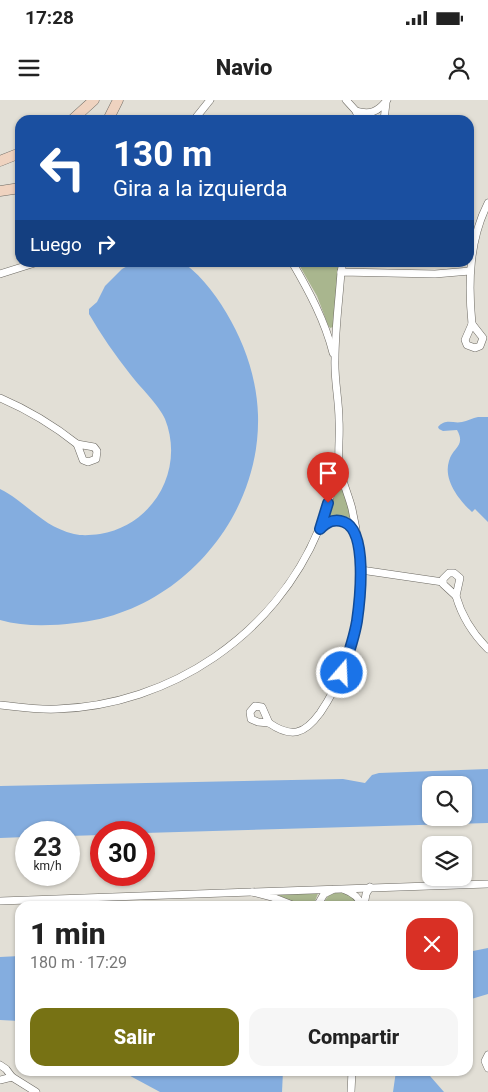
<!DOCTYPE html>
<html lang="es">
<meta charset="utf-8">
<style>
body{margin:0;font-family:Roboto,sans-serif;background:#f6f6f6;color:#222;height:100vh;display:flex;flex-direction:column;font-size:19px;white-space:nowrap}
*{box-sizing:border-box;margin:0}
p{font-size:16px;color:#767676}
.icon{flex:none;width:28px;height:28px;fill:none;stroke:currentColor;stroke-width:2;stroke-linecap:round;stroke-linejoin:round}
.map{position:relative;flex:1;overflow:hidden}
.details{position:absolute;left:15px;top:801px;width:458px;height:175px;display:flex;flex-direction:column;background:#fff;border-radius:15px;box-shadow:0 1px 4px #0004}
.details>*{flex:none}
.guide{position:absolute;left:15px;top:15px;width:459px;height:152px;border-radius:15px;box-shadow:0 1px 4px #0004;background:#1a4fa0;color:#fff;overflow:hidden}
.tools{position:absolute;left:422px;top:676px;display:grid;gap:10px}
.tools a{display:grid;place-items:center;width:50px;height:50px;border-radius:10px;background:#fff;box-shadow:0 1px 4px #0004;font-size:25px}
.speed{position:absolute;left:15px;top:721px;display:flex;gap:10px;font-size:25px;font-weight:700;text-align:center}
.speed>*{display:grid;place-content:center;width:65px;height:65px;border-radius:50%;background:#fff;box-shadow:0 1px 4px #0004;line-height:1}
.speed small{font-size:12px;font-weight:400}
.speed .limit{border:8px solid #d22;background:#fff;color:#111}
.pin{position:absolute;display:grid;place-items:center;width:42px;height:42px;color:#fff;margin:-51px -21px;border-radius:50% 50% 50% 0;rotate:-45deg;box-shadow:0 0 5px #0007}
.pin .icon{rotate:45deg}
.me{position:absolute;width:55px;margin:-28px;rotate:19deg;stroke-linejoin:round;filter:drop-shadow(0 0 4px #0008)}
.turn{display:flex;align-items:center;gap:18px;height:105px;padding:0 15px;font-size:22px}
.turn .icon{width:65px;height:65px;stroke-width:2.5}
.turn b{display:block;font-size:35px;line-height:42px}
.then{display:flex;align-items:center;height:48px;padding:0 15px;background:#0003;gap:10px;font-size:19px}
.round{display:grid;place-items:center;flex:none;width:52px;height:52px;border-radius:15px;background:#f6f6f6}
.summary{display:flex;align-items:center;justify-content:space-between;height:85px;padding:0 15px}
h1{font-size:30px;font-weight:800;line-height:38px}
.primary-button{display:flex;gap:10px;margin-top:auto;padding:10px 15px}
.primary-button a{flex:1;height:58px;border-radius:15px;background:#777214;color:#fff;font-size:20px;font-weight:800;line-height:58px;text-align:center}
.primary-button a+a{background:#f6f6f6;color:#222}
.status{display:flex;justify-content:space-between;align-items:center;height:35px;padding:0 25px;background:#fff;direction:ltr}
.status svg{height:14px;fill:currentColor}
header{display:flex;justify-content:space-between;align-items:center;height:65px;padding:0 15px;background:#fff;font-size:22px;font-weight:800}
.map>svg:first-child{display:block}
.green{fill:#a9b68e}
.water{fill:#84addf;fill-rule:evenodd}
.lines{fill:none;stroke-linecap:round;stroke-linejoin:round}
.street-casing{stroke:#6c6962;stroke-width:8}
.secondary-casing{stroke:#6c6962;stroke-width:11}
.street{stroke:#fff;stroke-width:7}
.secondary{stroke:#efd3c0;stroke-width:10}
.route-casing{stroke:#114b97;stroke-width:12}
.route{stroke:#1a73e8;stroke-width:9}
</style>
<div class="status"><b>17:28</b><svg viewBox="0 0 49 12"><path d="M0 12V9h3v3zM5 12V6h3v6zM10 12V3h3v9zM15 12V0h3v12zM26 1h20v11H26zM47 4h2v5h-2z"/></svg></div>
<header><svg class="icon" aria-label="menu" viewBox="0 0 24 24"><path d="M4 6h16M4 12h16M4 18h16"/></svg>Navio<svg class="icon" aria-label="person" viewBox="0 0 24 24"><circle cx="12" cy="8" r="4"/><path d="M4 21q1-7 8-7t8 7"/></svg></header>
<div class="map">
<svg width="488" height="992" viewBox="0 0 488 992">
<rect width="100%" height="100%" fill="#e2dfd6"/>
<g class="green">
<path d="M298 163H339L333 227 330 228 328 225 317 196Z"/>
<path d="M337 382H341L351 417 349 418 340 415 331 417 329 415Z"/>
<path d="M319 791 313 806H301L276 794Z"/>
<path d="M341 791 353 796 360 806H321L329 795Z"/>
</g>
<g class="water">
<path d="M133 163H184C204 178 219 199 231 221 247 250 257 282 258 315 261 419 178 513 75 523 51 526 24 527 0 520V389C28 403 41 426 74 434 83 436 91 435 100 434 154 425 185 369 165 319 159 305 139 286 130 274 115 255 101 235 89 214V209L97 202 105 186 122 169Z"/>
<path d="M478 317H488V422L475 409 472 412C459 400 443 380 449 361 453 347 466 346 457 330L443 331 439 329 438 327C446 318 453 324 462 322 467 321 473 318 478 317Z"/>
<path d="M488 669V723L144 733 101 732V735L69 736V732H26V737L0 738V686L343 679 365 683 372 675 379 673ZM431 685H464V718H431Z"/>
<path d="M488 848V894L468 900V852Z"/>
<path d="M20 856V921L0 920V857Z"/>
<path d="M121 971H283L282 992H160Z"/>
<path d="M396 971H428L430 976 444 992H393Z"/>
</g>
<g class="lines">
<defs>
<g id="street">
<path d="M346 0 356 11 359 20"/>
<path d="M356 11C370 15 378 12 387 0"/>
<path d="M194 20 210 0"/>
<path d="M384 20 386 3"/>
<path d="M292 162C309 191 325 221 333 253"/>
<path d="M341 172 343 162"/>
<path d="M0 174 38 162"/>
<path d="M472 224C468 183 469 140 488 103"/>
<path d="M472 224 483 238 480 246 475 248 467 245 465 240Z"/>
<path d="M0 298C28 310 53 325 77 344"/>
<path d="M77 344 94 347 97 351 96 359 88 362 83 360Z"/>
<path d="M320 429C331 418 345 418 354 431"/>
<path d="M361 470 443 482"/>
<path d="M449 473H454L460 478 456 496 443 484V479Z"/>
<path d="M456 496C462 517 472 533 488 549"/>
<path d="M0 605C19 607 38 610 57 609 171 605 275 535 319 429 328 408 333 386 339 364"/>
<path d="M255 606 262 607 269 623 258 622 251 619 250 612Z"/>
<path d="M269 623C291 638 304 635 320 613 361 553 368 479 352 409 349 396 339 374 339 362 338 348 340 334 339 320 339 300 334 279 335 259 335 230 339 201 341 172L435 174 470 171"/>
<path d="M345 790C354 793 359 798 362 806"/>
<path d="M0 801 252 792"/>
<path d="M295 806 272 797 252 792 488 784"/>
<path d="M317 806 324 794 332 790"/>
<path d="M364 806 366 794 370 787"/>
<path d="M488 955 485 961 488 968"/>
<path d="M0 965 6 969 12 977 0 980"/>
<path d="M12 977 36 992"/>
<path d="M351 992 352 971"/>
</g>
<g id="secondary">
<path d="M72 20 94 0"/>
<path d="M108 20 118 0"/>
<path d="M0 61 20 53"/>
<path d="M0 91 20 88"/>
</g>
</defs>
<use href="#street" class="street-casing"/>
<use href="#secondary" class="secondary-casing"/>
<use href="#street" class="street"/>
<use href="#secondary" class="secondary"/>
</g>
<g class="lines">
<defs>
<path id="route" d="M328 403 320 429C327 422 334 418 344 422 368 431 360 500 357 521 354 539 348 556 342 573"/>
</defs>
<use href="#route" class="route-casing"/>
<use href="#route" class="route"/>
</g>
</svg>
<div class="tools">
<a><svg class="icon" aria-label="search" viewBox="0 0 24 24"><circle cx="10" cy="10" r="6"/><path d="M15 15l6 6"/></svg></a>
<a><svg class="icon" aria-label="layers" viewBox="0 0 24 24"><path d="M12 4l9 5-9 5-9-5zM3 14l9 5 9-5"/></svg></a>
</div>
<div class="speed"><div>23<small>km/h</small></div><div class="limit">30</div></div>
<div class="pin" style="left:328px;top:403px;background:#d93025"><svg class="icon" aria-label="arrive" viewBox="0 0 24 24"><path d="M6 21V4h12l-3 4 3 4H6"/></svg></div>
<svg class="me" style="left:342px;top:573px" viewBox="-20 -20 40 40"><circle r="17" fill="#1a73e8" stroke="#fff" stroke-width="3"/><path d="M0-11L8 9 0 5-8 9z" fill="#fff"/></svg>
<div class="guide">
<div class="turn"><svg class="icon" aria-label="left" viewBox="0 0 24 24"><path d="M17 20v-9H6M10 6l-5 5 5 5"/></svg><div><b>130 m</b>Gira a la izquierda</div></div>
<div class="then">Luego<svg class="icon" aria-label="right" viewBox="0 0 24 24"><path d="M7 20v-9h11M14 6l5 5-5 5"/></svg></div>
</div>
<section class="details">
<div class="summary"><div><h1>1 min</h1><p>180 m · 17:29</p></div><a class="round" style="background:#d93025;color:#fff"><svg class="icon" aria-label="close" viewBox="0 0 24 24"><path d="M6 6l12 12M18 6L6 18"/></svg></a></div>
<div class="primary-button"><a>Salir</a><a>Compartir</a></div>
</section>
</div>
